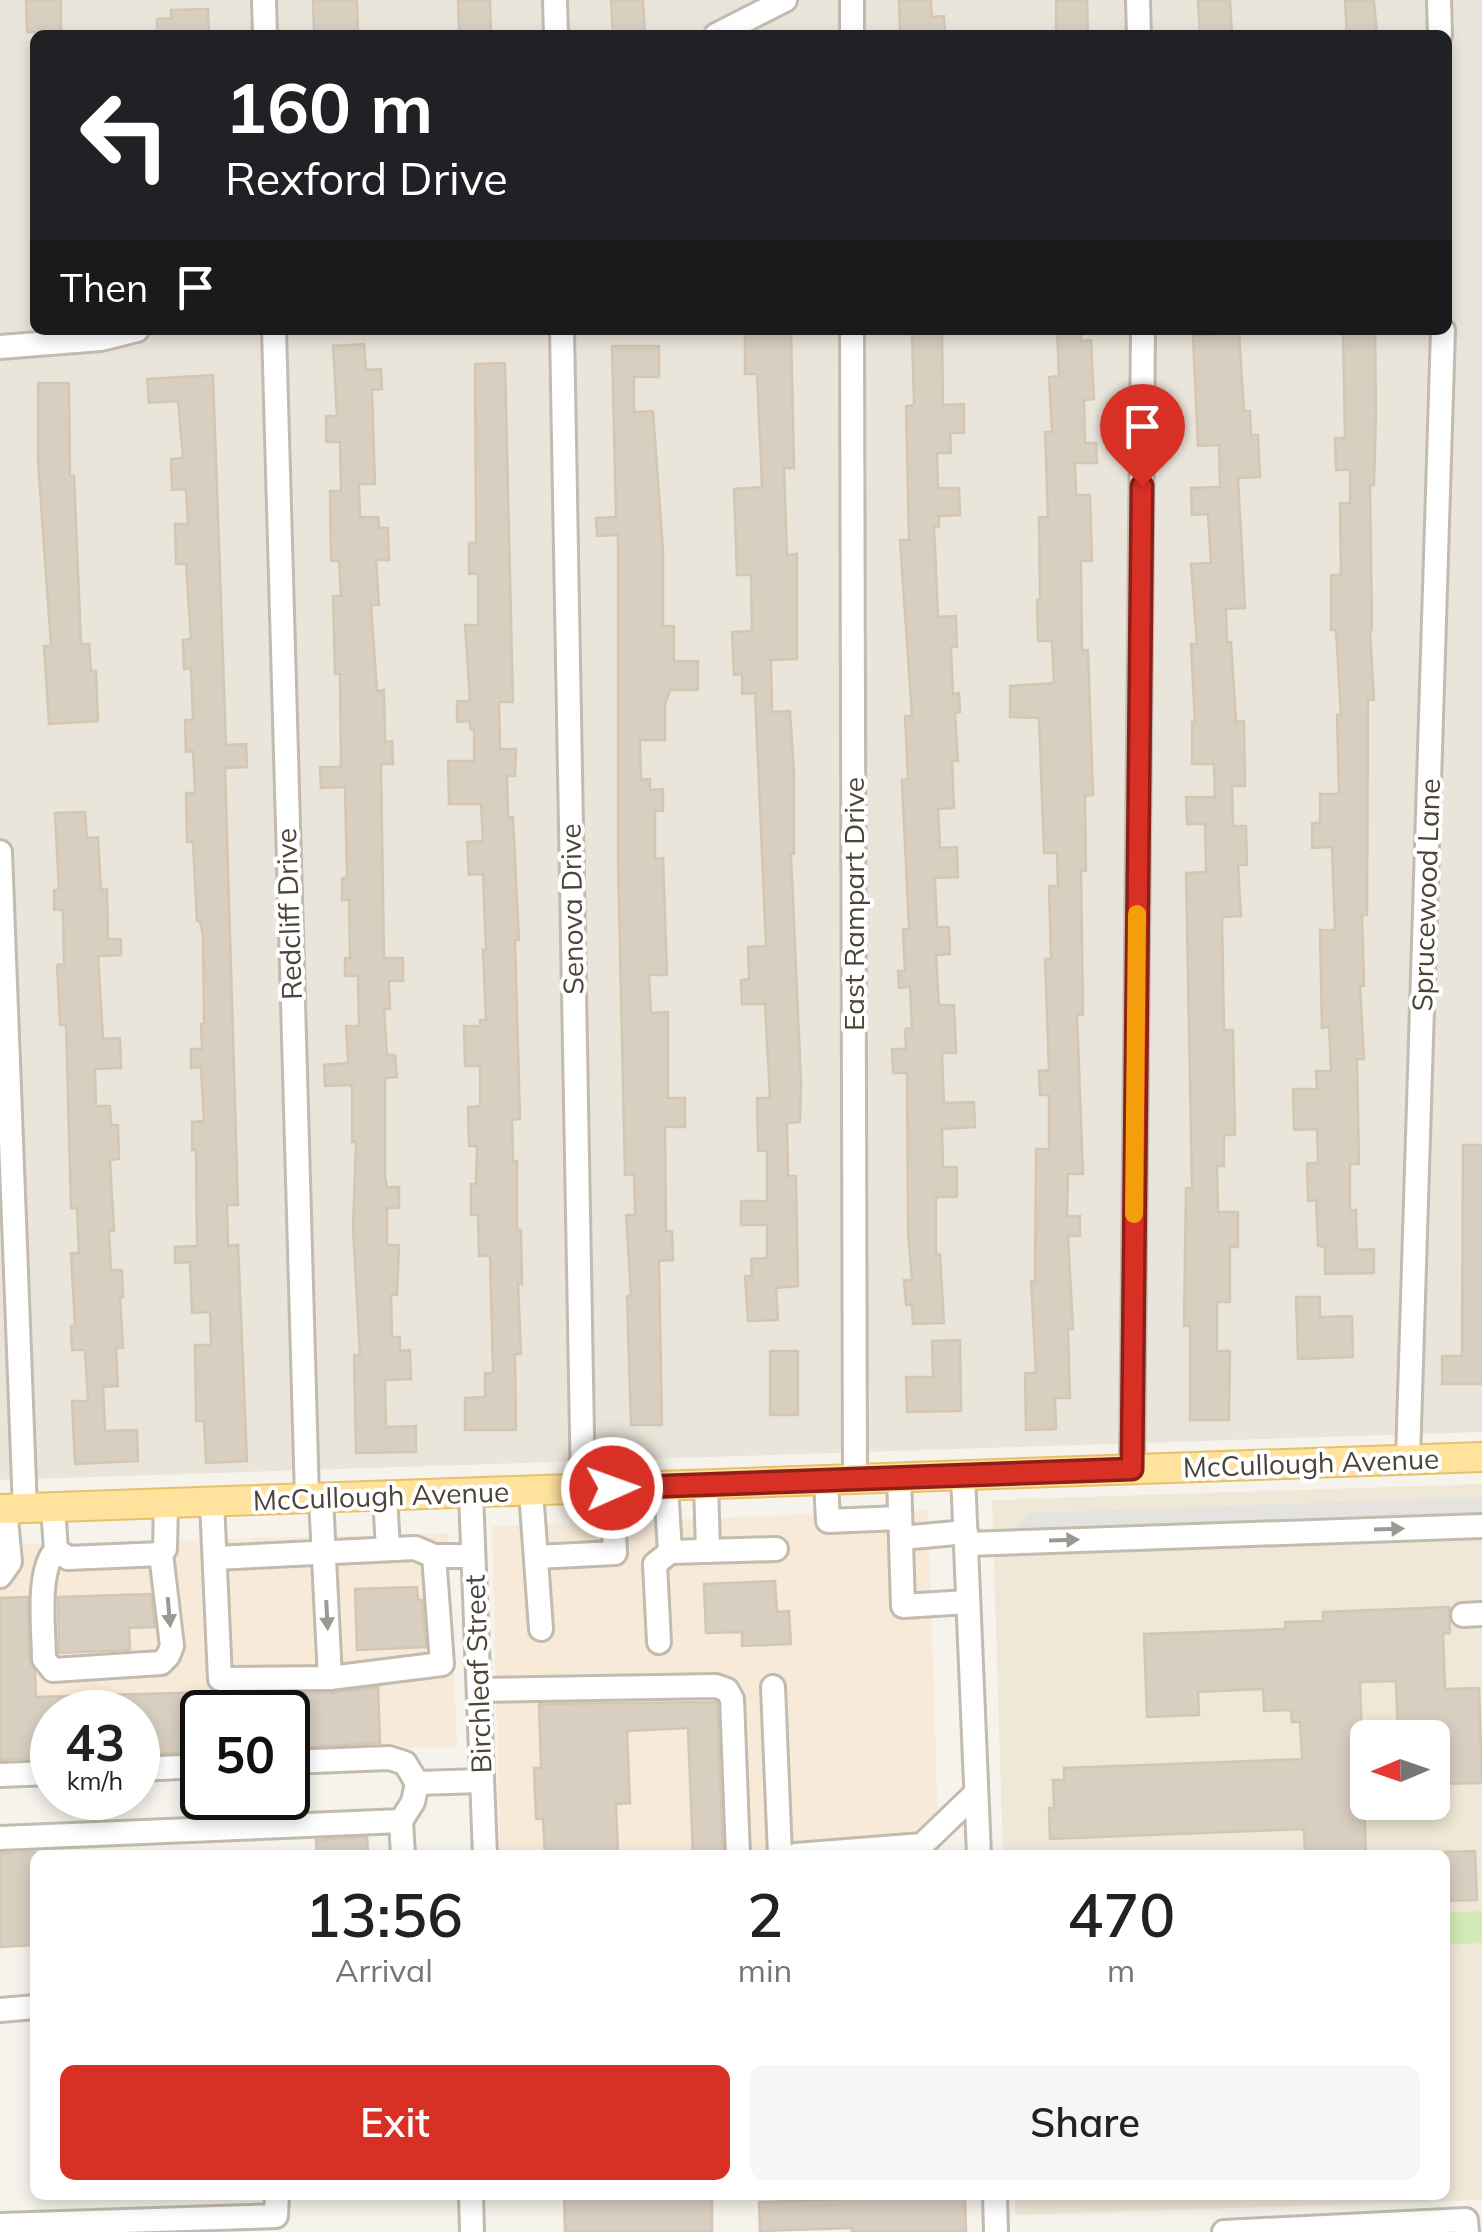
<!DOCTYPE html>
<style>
body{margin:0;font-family:Mulish,sans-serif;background:#f6f6f6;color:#222;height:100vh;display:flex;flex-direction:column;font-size:38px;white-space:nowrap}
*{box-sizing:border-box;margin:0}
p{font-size:32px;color:#767676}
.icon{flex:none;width:55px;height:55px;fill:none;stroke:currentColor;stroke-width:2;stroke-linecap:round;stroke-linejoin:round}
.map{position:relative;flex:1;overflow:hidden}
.side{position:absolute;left:30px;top:1850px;width:1420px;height:350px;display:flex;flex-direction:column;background:#fff;border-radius:15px;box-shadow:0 5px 15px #0003}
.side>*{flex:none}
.guide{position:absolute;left:30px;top:30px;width:1422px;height:305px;border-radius:15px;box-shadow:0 5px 15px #0003;background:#202124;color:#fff;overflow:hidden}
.needle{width:65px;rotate:268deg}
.buttons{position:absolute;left:1350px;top:1720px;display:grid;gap:20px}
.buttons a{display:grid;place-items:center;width:100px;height:100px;border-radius:15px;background:#fff;box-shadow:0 5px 15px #0003;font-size:50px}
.speed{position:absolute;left:30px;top:1690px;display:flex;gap:20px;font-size:50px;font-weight:700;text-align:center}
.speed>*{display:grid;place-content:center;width:130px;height:130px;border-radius:50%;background:#fff;box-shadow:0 5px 15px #0003;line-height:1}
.speed small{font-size:25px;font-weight:400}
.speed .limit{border:5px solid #111;border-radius:15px;background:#fff;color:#111}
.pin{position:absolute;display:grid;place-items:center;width:85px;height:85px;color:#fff;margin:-102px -42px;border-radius:50% 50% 50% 0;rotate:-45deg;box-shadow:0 0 10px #0007}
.pin .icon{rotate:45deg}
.me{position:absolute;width:110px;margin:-55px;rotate:88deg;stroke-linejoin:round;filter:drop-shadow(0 0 8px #0008)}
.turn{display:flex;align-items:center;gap:35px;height:210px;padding:0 30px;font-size:45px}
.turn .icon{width:130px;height:130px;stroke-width:2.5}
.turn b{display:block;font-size:70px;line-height:85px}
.then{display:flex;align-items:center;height:95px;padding:0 30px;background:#0003;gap:20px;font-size:38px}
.eta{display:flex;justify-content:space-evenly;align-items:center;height:170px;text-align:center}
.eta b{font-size:60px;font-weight:600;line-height:70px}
.cta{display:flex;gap:20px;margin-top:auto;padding:20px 30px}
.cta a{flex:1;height:115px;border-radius:15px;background:#d93025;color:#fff;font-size:40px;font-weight:600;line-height:115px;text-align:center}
.cta a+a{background:#f6f6f6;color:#222}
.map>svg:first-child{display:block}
.residential{fill:#eae5da;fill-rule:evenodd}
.commercial{fill:#f7ead8}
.education{fill:#efe8d6;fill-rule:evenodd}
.green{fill:#d2eab5}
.parking{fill:#e5e3e0}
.building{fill:#d8cfc1;stroke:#d3c7b4;stroke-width:2.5}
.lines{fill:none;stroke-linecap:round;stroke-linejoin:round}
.minor-casing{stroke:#c2bbae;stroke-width:28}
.major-casing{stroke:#e6c16a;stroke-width:32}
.minor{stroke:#fff;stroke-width:22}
.major{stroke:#ffe39c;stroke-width:28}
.oneway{fill:#9c9892}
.route-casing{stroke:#8d1f18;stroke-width:25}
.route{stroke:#d93025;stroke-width:18}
.slow{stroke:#f59e0b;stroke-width:18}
.labels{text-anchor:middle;stroke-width:8;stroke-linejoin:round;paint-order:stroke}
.street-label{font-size:28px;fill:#4b4439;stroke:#fff}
</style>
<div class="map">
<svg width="1482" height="2232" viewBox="0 0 1482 2232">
<rect width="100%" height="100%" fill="#f6f3ec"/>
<path class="residential" d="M0 0H1482V1432L0 1480ZM35 35H1448V330H35Z"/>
<g class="commercial">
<path d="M928 1510 939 1855H500L492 1526Z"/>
<path d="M448 1533 457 1747 288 1752V1712H202V1754L138 1756V1712H52V1759L0 1761V1545Z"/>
</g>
<path class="education" d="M1482 1484V2200L1015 2215V2195H1445V1855H1003L992 1500ZM1368 1738H1432V1802H1368Z"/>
<path class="green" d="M1482 1911V1943L1445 1945V1913Z"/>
<path class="parking" d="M1482 1497V1516L1011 1533 1028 1513Z"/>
<g class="building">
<path d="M26 0H61V32H27Z"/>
<path d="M313 0H357L358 35H314Z"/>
<path d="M458 0H490L491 35H459Z"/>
<path d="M611 0H643L645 33 613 35Z"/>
<path d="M899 0H931L932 17 944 16 945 35H900Z"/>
<path d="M1056 0H1087L1088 35H1056Z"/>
<path d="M1198 0H1230L1232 35H1200Z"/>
<path d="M1374 0 1377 35H1347L1345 1Z"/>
<path d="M208 9 209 35H157V19L171 18V10Z"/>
<path d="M745 330H791L794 468H784L787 555 797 554V659L771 660 772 712 790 711 794 774V854H791L801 1083 800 1122 787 1123 788 1176H796L798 1286 776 1288 778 1320 748 1321 745 1276H752L751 1259 767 1258V1225H741V1201H767V1151H758L757 1098H770L765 1004H742L741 980 749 979 748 947 766 946 755 693 742 694V674L734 675 732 632 752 631 751 575H737L734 489 762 487 757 374H745Z"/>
<path d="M912 330H942L943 405 964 404V433H950L951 453H937L938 488H959L960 515 939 516V527H934L938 617 956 616 957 647H951L953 694 959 693 960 712 955 713 958 761H952L954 808 938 809 940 848 957 847 958 877 935 878 937 927H949L950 954 936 955 939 1005H954L956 1053H942L944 1103 974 1102 975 1127 942 1129 943 1167H957V1197H936V1255L940 1254 944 1323 913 1324 912 1305H906L904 1280H912L908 1233 907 1073H893L892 1049H906L905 1029 912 1028 910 987 899 988 898 971H905L903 929H909L902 780 908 779 905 716H912L900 540H909L906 406 914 405Z"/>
<path d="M1057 330H1081V341L1091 340 1094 399 1084 400 1085 443H1096L1097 463H1075L1076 495H1090L1092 561H1081L1082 650H1088L1093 795 1085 796 1086 871H1081L1083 1015H1077L1083 1174H1068L1067 1216H1080V1236H1068L1073 1329H1068L1070 1398H1055L1056 1429 1026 1430 1025 1373H1036L1031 1281H1035L1036 1149H1049V1095H1040L1039 1071 1049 1070 1045 959H1051L1049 886H1058L1057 853H1044L1039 718 1010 717V686L1054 683 1052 641H1038L1037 600H1040L1039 517H1048L1045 432H1052L1049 377 1059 376Z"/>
<path d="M1343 330H1375L1376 414 1374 485H1370L1372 630H1370L1374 700H1368L1367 915H1362L1364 986H1360L1364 1059H1357L1359 1164H1350V1211L1356 1210 1357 1250 1374 1249V1273L1325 1274V1247L1318 1246 1316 1200 1308 1201 1307 1163H1318L1317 1129 1294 1130 1293 1089H1317L1316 1071H1331L1329 1027 1322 1028 1320 930H1335L1332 847 1312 848V823H1320V794H1339L1337 715H1341L1336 630H1331V575H1341L1340 503H1350V470H1336L1335 438H1345Z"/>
<path d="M1239 333 1244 411H1250L1251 435H1258L1260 477 1238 478 1245 608 1226 609 1227 642H1231L1236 722 1244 721 1245 786H1232L1233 826H1246L1247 865H1238L1241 916 1222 917 1224 1030H1233L1235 1135H1224V1166H1217L1218 1212H1238V1247H1230V1302H1217V1351H1230L1229 1420H1190V1326H1184L1186 1188H1192L1186 873 1206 872 1205 824H1187L1186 797H1215L1214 764H1192V722H1195L1191 644H1197L1191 564 1211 563 1208 514 1192 515 1191 488 1220 487 1219 445 1198 446 1193 336Z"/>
<path d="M364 344 366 370 381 369 382 389 372 390 375 484H359L360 517H378L379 528H388L389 560H376L379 605H371L377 691 384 690 385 742 392 741 393 764H381L384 958H403V981H389L390 1009H384L387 1055H395L397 1077 385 1078V1177L387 1187H399V1208H387V1245H399L397 1295H391L392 1337H400V1351L410 1350 411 1379 385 1380 386 1427 416 1426V1452L356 1453 354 1355H360L353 1228 356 1142H352V1085L325 1086 324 1065 348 1063 346 1026H359L358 976H345V958H350L349 900H342V878H347L345 787 321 788 320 767H341L340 674H335L333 596H341L339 561H331L330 491H341L340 442H326V416H337L333 346Z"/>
<path d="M612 346H659V377H634V412L653 411 663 550V626H674V661H698V690H670L665 704V740H640L641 780 650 779V790L663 789V811H655V859L663 858 667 975H649L651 1013 668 1012V1098H685V1127H665L666 1231H672L673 1260 659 1261 662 1425H631L627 1296H631L626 1215H635L634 1174 625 1175 618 861V535L597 536 596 518 616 517Z"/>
<path d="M505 363 513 702H499L500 749H516L515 776H507L508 817H513L519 940H515L520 1119 512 1120 513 1161H517V1230H521L522 1284H518L521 1354H515L516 1430H465V1398L485 1397V1373H493L490 1256H479L478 1215H471V1184H476L477 1146H469L468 1107 480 1106V1066H465L464 1026H480V1020H486L483 950H486L483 874 469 875 467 842 483 841 481 804H449L448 761H474V729H470V721L457 722V701H470L465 625H478V574H469V543H476L475 364Z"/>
<path d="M213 375 226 745 246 744 247 767 225 768 238 1205H227L228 1246 238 1245 247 1461 206 1463 204 1421H196L195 1345H211L210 1312 192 1313 190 1262 175 1263V1247L197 1246 196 1150H192V1122L204 1121 201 1067 191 1068V1049H202L201 1024H204L203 936 200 921H197L193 842H187L186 793H195L193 751 186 752 185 720H193L191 668 184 669 183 640 191 639 186 564H176L175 524H188L186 489 172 490 171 459 183 458 178 401 149 403 147 379Z"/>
<path d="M38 383H69L70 476H74L81 644H89L91 671H96L98 721 49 724 44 646H51L38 460Z"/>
<path d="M85 812 87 838 98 837 101 890 107 889 108 939H121V955L98 956 103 1039 120 1038 121 1068 95 1069 96 1106H110L111 1125H118L119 1159 110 1160 114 1231H109L111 1270H122L123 1297H120L123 1348H116L118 1386 103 1387 105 1431 137 1430 138 1461 75 1464 72 1401H88L85 1350H72L71 1326H75L71 1253H79L77 1208H71L66 1025H60L57 965 64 964 63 910H54V890H59L55 813Z"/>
<path d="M1463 1145H1482V1384H1442V1356H1462Z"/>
<path d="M1296 1297H1320V1317L1352 1316 1353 1357 1298 1359Z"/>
<path d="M960 1340 961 1411 907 1412 906 1377H933L932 1341Z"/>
<rect x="770" y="1351" width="28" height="64"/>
<path d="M775 1581 777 1612 789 1611 791 1644 742 1646V1632L706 1633 704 1584Z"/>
<path d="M417 1587 418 1600H422L426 1647 357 1650 355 1589Z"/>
<path d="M151 1594 155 1627 129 1628 130 1650 59 1653 58 1597Z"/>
<path d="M28 1597 29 1659 35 1671 36 1697 212 1692 330 1693 378 1687 380 1743 299 1747 298 1733H288V1712H202V1736L190 1737V1752L148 1754V1739H138V1712H52V1742L37 1743V1758L0 1760V1598Z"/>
<path d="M1449 1607 1450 1633H1443L1445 1689 1479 1688 1482 1783 1432 1784V1738H1398L1396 1681 1360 1682 1366 1855H1305L1304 1829 1050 1839 1049 1808H1054L1053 1780H1064V1768L1302 1759 1300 1722H1292L1291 1710 1264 1711 1263 1689 1198 1692 1199 1715 1147 1717 1144 1634 1285 1629V1622L1323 1621V1612Z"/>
<path d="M717 1702 723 1855H693L688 1728 627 1731 630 1803 616 1804 618 1855H545L543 1819H536L534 1768H541L539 1704Z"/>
<path d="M367 1837 368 1855H317L316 1840Z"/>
<path d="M1475 1851 1477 1900 1445 1901V1852Z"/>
<path d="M35 1852V1945L0 1947V1853Z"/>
<path d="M564 2195H712V2232H565Z"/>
<path d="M851 2195H965L966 2232H852V2228L760 2231 759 2202 851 2199Z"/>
</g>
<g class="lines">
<defs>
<g id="minor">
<path d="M264 0 265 35"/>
<path d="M555 0 556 35"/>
<path d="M852 0V35"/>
<path d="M1138 0 1139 35"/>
<path d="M1439 0 1440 35"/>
<path d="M716 35 785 0"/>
<path d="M274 330 307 1498"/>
<path d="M562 330 583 1489"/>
<path d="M852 330 855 1479"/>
<path d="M0 347 101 339 137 330"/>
<path d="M0 852 25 1509"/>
<path d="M1408 1459 1443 330"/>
<path d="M1132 1469 1143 330"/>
<path d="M963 1475 979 1855"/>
<path d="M899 1477 903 1606 968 1602"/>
<path d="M826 1480 828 1521 900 1518"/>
<path d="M706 1484 708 1551"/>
<path d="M666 1486 670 1552 776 1549"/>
<path d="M531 1491 541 1629"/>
<path d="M471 1493 485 1855"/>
<path d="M385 1496 388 1549"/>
<path d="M321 1498 330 1678"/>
<path d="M212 1502 220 1679 330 1678 442 1664 434 1556H473"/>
<path d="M53 1508 56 1550C36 1571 44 1630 44 1659L53 1670 161 1663 168 1656 172 1646 161 1554 68 1558 56 1550"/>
<path d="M901 1538 966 1532"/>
<path d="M966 1544 1482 1526"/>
<path d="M161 1554 165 1549 166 1504"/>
<path d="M536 1557 615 1553 612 1488"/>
<path d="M215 1558 415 1548 434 1556"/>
<path d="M0 1576 10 1562 5 1509"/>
<path d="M1463 1615 1482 1614"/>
<path d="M659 1642 655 1564 670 1552"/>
<path d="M773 1687 780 1855"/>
<path d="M479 1690 716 1686 727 1690 732 1699 738 1855"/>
<path d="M288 1762 389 1758 405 1763 417 1783 482 1781"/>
<path d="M138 1769 202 1766"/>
<path d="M0 1775 52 1773"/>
<path d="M401 1821 403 1855"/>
<path d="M0 1838 401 1821 413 1802 417 1783"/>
<path d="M796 1855 922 1845 975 1794"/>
<path d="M0 2010 35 2007"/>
<path d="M471 2195 472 2232"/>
<path d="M995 2195 996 2232"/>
<path d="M0 2225 276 2216 277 2195"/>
<path d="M1224 2232 1466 2220 1467 2232"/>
</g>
<path id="major" d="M0 1509 1482 1457"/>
</defs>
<use href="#minor" class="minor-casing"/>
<use href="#major" class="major-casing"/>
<use href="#minor" class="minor"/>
<use href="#major" class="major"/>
</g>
<defs><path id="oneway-solid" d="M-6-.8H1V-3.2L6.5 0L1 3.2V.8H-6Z" transform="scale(2.5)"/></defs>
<g class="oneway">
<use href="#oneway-solid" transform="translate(1389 1529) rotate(-2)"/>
<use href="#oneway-solid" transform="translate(1064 1540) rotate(-2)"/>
<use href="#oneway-solid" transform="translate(169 1612) rotate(85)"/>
<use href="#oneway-solid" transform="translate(327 1615) rotate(87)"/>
</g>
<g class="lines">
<defs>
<path id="route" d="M612 1488 1132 1469 1142 486"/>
</defs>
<use href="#route" class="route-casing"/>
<use href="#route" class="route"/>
<path class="slow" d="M1134 1214 1137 914"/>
</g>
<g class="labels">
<g class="street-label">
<text transform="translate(1426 895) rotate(-88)" y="10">Sprucewood Lane</text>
<text transform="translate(854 904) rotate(-90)" y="10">East Rampart Drive</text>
<text transform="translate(572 909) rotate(-91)" y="10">Senova Drive</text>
<text transform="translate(289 914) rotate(-92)" y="10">Redcliff Drive</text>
<text transform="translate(1311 1463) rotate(-2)" y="10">McCullough Avenue</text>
<text transform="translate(381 1496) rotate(-2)" y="10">McCullough Avenue</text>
<text transform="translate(478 1674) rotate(-92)" y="10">Birchleaf Street</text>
</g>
</g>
</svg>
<div class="buttons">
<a><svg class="needle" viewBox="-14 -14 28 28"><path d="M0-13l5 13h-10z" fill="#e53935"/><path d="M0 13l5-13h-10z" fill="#767676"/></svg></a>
</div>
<div class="speed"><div>43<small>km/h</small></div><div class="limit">50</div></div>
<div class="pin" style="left:1142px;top:486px;background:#d93025"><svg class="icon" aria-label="arrive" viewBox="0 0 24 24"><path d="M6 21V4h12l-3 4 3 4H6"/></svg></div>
<svg class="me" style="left:612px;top:1488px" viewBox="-20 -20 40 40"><circle r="17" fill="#d93025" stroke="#fff" stroke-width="3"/><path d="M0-11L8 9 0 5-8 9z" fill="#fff"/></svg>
<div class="guide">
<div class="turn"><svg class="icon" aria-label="left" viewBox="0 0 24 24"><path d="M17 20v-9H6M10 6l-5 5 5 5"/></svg><div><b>160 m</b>Rexford Drive</div></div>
<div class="then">Then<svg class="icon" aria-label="arrive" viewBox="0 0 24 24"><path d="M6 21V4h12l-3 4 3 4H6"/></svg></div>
</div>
<section class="side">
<div class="eta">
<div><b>13:56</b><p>Arrival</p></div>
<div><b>2</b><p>min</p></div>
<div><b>470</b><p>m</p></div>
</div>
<div class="cta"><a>Exit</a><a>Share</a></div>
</section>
</div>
